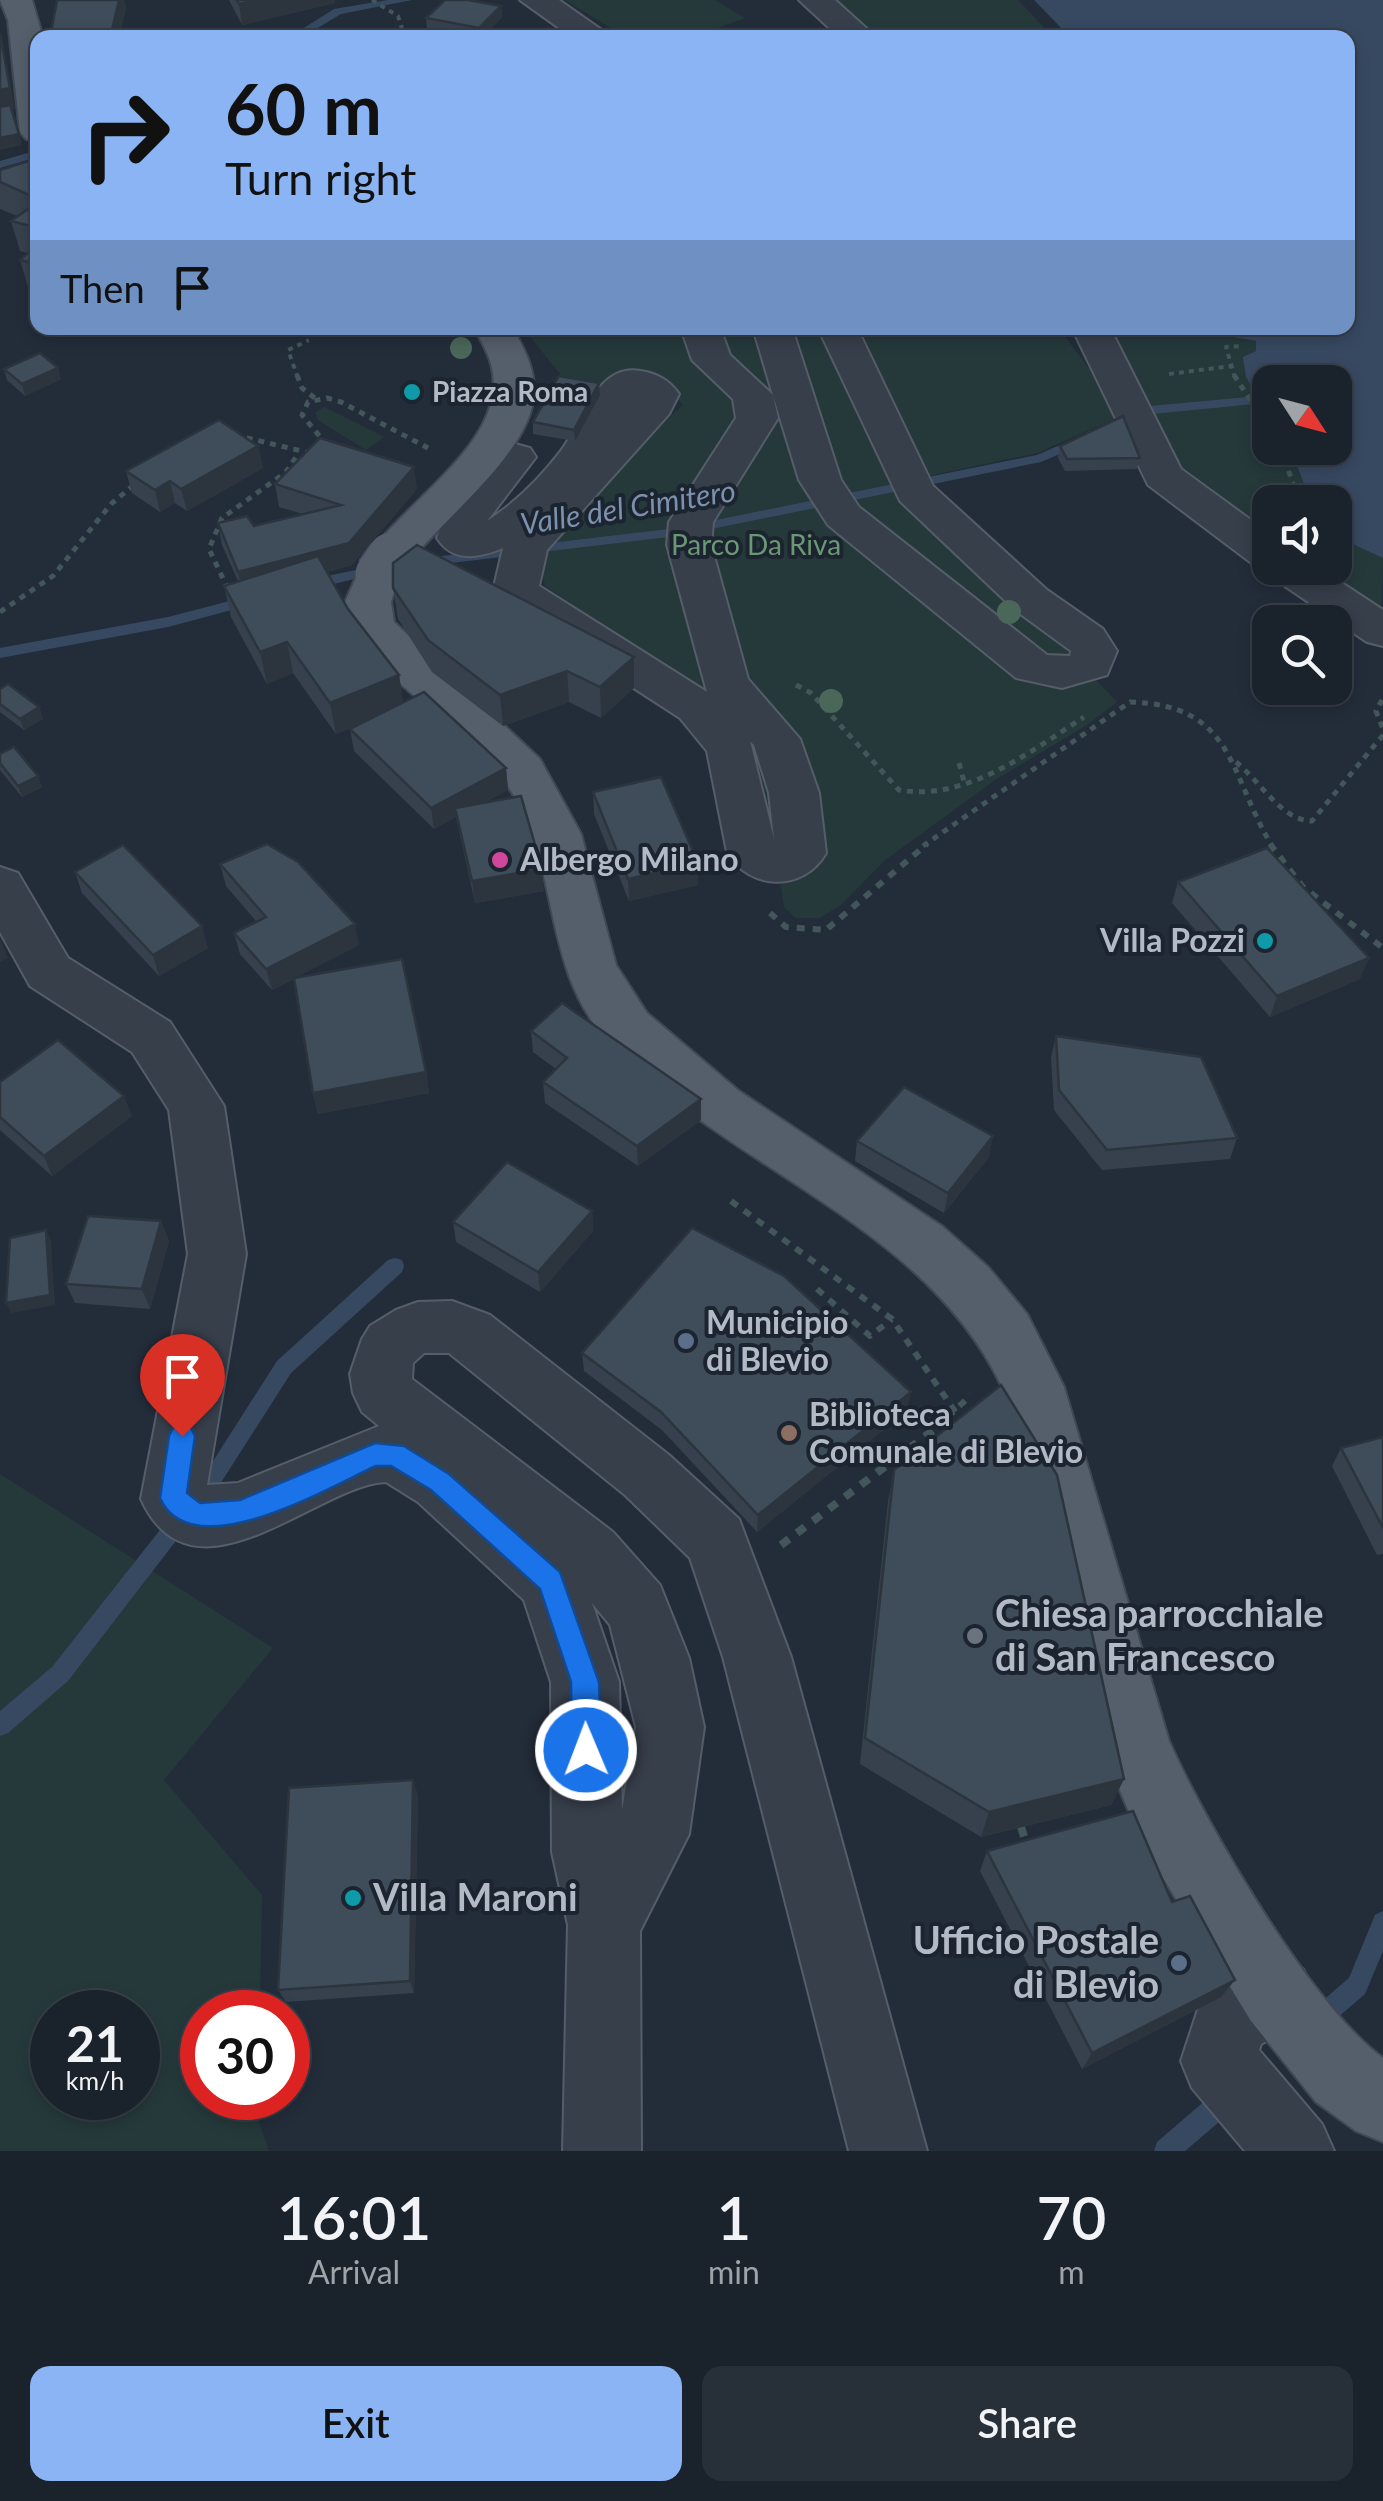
<!DOCTYPE html>
<style>
body{margin:0;font-family:Lato,sans-serif;background:#272f38;color:#f1f3f6;height:100vh;display:flex;flex-direction:column;font-size:38px;white-space:nowrap}
*{box-sizing:border-box;margin:0}
p{font-size:32px;color:#9fa4a9}
.icon{flex:none;width:55px;height:55px;fill:none;stroke:currentColor;stroke-width:2;stroke-linecap:round;stroke-linejoin:round}
.map{position:relative;height:2151px;overflow:hidden}
.details{display:flex;flex-direction:column;background:#1a222c;flex:1}
.details>*{flex:none}
.top-card{position:absolute;left:30px;top:30px;width:1325px;height:305px;border-radius:20px;box-shadow:0 5px 15px #0003,0 0 0 2px #383f48;background:#8ab4f4;color:#111;overflow:hidden}
.needle{width:65px;rotate:126deg}
.fabs{position:absolute;left:1252px;top:365px;display:grid;gap:20px}
.fabs a{display:grid;place-items:center;width:100px;height:100px;border-radius:20px;background:#1a222c;box-shadow:0 5px 15px #0003,0 0 0 2px #383f48;font-size:50px}
.speed{position:absolute;left:30px;top:1990px;display:flex;gap:20px;font-size:50px;font-weight:700;text-align:center}
.speed>*{display:grid;place-content:center;width:130px;height:130px;border-radius:50%;background:#1a222c;box-shadow:0 5px 15px #0003,0 0 0 2px #383f48;line-height:1}
.speed small{font-size:25px;font-weight:400}
.speed .limit{border:15px solid #d22;background:#fff;color:#111}
.pin{position:absolute;display:grid;place-items:center;width:85px;height:85px;color:#fff;margin:-102px -42px;border-radius:50% 50% 50% 0;rotate:-45deg;box-shadow:0 0 10px #0007}
.pin .icon{rotate:45deg}
.me{position:absolute;width:110px;margin:-55px;rotate:359deg;stroke-linejoin:round;filter:drop-shadow(0 0 8px #0008)}
.turn{display:flex;align-items:center;gap:35px;height:210px;padding:0 30px;font-size:45px}
.turn .icon{width:130px;height:130px;stroke-width:2.5}
.turn b{display:block;font-size:70px;line-height:85px}
.then{display:flex;align-items:center;height:95px;padding:0 30px;background:#0003;gap:20px;font-size:38px}
.eta{display:flex;justify-content:space-evenly;align-items:center;height:170px;text-align:center}
.eta b{font-size:60px;font-weight:600;line-height:70px}
.action{display:flex;gap:20px;margin-top:auto;padding:20px 30px}
.action a{flex:1;height:115px;border-radius:20px;background:#8ab4f4;color:#111;font-size:40px;font-weight:600;line-height:115px;text-align:center}
.action a+a{background:#272f38;color:#f1f3f6}
.map>svg:first-child{display:block}
.green{fill:#25393b;fill-rule:evenodd}
.water{fill:#374961}
.lines{fill:none;stroke-linecap:round;stroke-linejoin:round}
.stream{fill:#374961;fill-rule:evenodd}
.minor-casing{stroke:#555d69;stroke-width:4}
.major-casing{stroke:#404854;stroke-width:4}
.path-far3{stroke:#435659;stroke-width:4;stroke-dasharray:5 5;stroke-linecap:butt}
.path-far2{stroke:#435659;stroke-width:5;stroke-dasharray:6 6;stroke-linecap:butt}
.path-far1{stroke:#435659;stroke-width:6;stroke-dasharray:8 8;stroke-linecap:butt}
.path{stroke:#435659;stroke-width:8;stroke-dasharray:10 10;stroke-linecap:butt}
.minor{fill:#373f4b;fill-rule:evenodd}
.major{fill:#555e6b;fill-rule:evenodd}
.major-bridge-casing{stroke:#404854;stroke-width:48;stroke-linecap:butt}
.major-bridge{stroke:#555e6b;stroke-width:45}
.tree{fill:#4a675a}
.wall{fill:#36414d}
.shaded-wall{fill:#2c353e}
.building{fill:#3f4c59;stroke:#2c353e;stroke-width:2.5}
.route{fill:#1a73e8;stroke:#114b97;stroke-width:2.5}
.culture-dot{fill:#0f9aa8;stroke:#1c2430;stroke-width:4}
.hotel-dot{fill:#d1479c;stroke:#1c2430;stroke-width:4}
.service-dot{fill:#5c6f8a;stroke:#1c2430;stroke-width:4}
.education-dot{fill:#8d6e63;stroke:#1c2430;stroke-width:4}
.worship-dot{fill:#6b7280;stroke:#1c2430;stroke-width:4}
.labels{text-anchor:middle;stroke-width:8;stroke-linejoin:round;paint-order:stroke}
.far-poi-label{font-size:28px;font-weight:bold;fill:#b2bac6;stroke:#1c2430;text-anchor:start}
.far-park-label{font-size:28px;fill:#6a9774;stroke:#1c2430}
.far-water-label{font-size:30px;font-style:italic;fill:#7b91ad;stroke:#1c2430}
.poi-label{font-size:32px;font-weight:bold;fill:#b2bac6;stroke:#1c2430;text-anchor:start}
.near-poi-label{font-size:38px;font-weight:bold;fill:#b2bac6;stroke:#1c2430;text-anchor:start}
</style>
<div class="map">
<svg width="1383" height="2151" viewBox="0 0 1383 2151">
<rect width="100%" height="100%" fill="#232d3a"/>
<g class="green">
<path d="M565 0H715L745 18 693 37H625Z"/>
<path d="M828 0H1018L1053 37H873Z"/>
<path d="M523 328H824L901 491 1012 593 1117 702 1087 725 995 780 884 861 841 905 820 918H796L784 907C778 862 763 775 736 738 689 673 610 632 545 586L540 562C581 504 629 451 683 405L664 382 611 386 564 379Z"/>
<path d="M857 328H938L954 337 993 332 992 328H1059L1123 415 1037 453 928 476Z"/>
<path d="M1104 328H1219L1227 336 1256 341 1257 351 1243 357 1270 417V448H1290L1311 502H1270V547L1187 487Z"/>
<path d="M324 407 384 437 366 450 318 420 315 413Z"/>
<path d="M1335 536 1383 558 1381 623 1300 568H1335Z"/>
<path d="M0 1474 273 1648 164 1780 262 1895 260 2012H202V2098H259V2122L269 2151H0ZM138 2012V2098H52V2012Z"/>
</g>
<path class="water" d="M1034 0H1383V558L1335 536V502H1311L1290 448H1335V382H1270V417L1246 377 1243 357 1256 351V341L1227 336 1219 328H1348V38L1070 37Z"/>
<g class="lines">
<g class="stream">
<path d="M388 0H412L341 14 301 38H288L334 9Z"/>
<path d="M38 150V157L0 168V161Z"/>
<path d="M1259 396 1264 397V403L1153 414 1133 422 1126 418 1150 406Z"/>
<path d="M1081 436 1086 437V443L1041 462 677 536 425 566 418 562 425 558 677 528 1037 455Z"/>
<path d="M375 566 380 567V573L308 590 301 585 308 580Z"/>
<path d="M249 596 256 601 254 604 168 627 0 658V648L168 617Z"/>
<path d="M395 1258 402 1260 404 1266 402 1272 291 1373 222 1481 68 1681 8 1733 0 1736V1711L52 1667 208 1469 277 1361 388 1260Z"/>
<path d="M1383 1911V1951L1365 1994 1322 2031 1314 2035 1306 2031 1302 2023 1306 2015 1349 1978 1375 1915Z"/>
<path d="M1230 2084 1239 2087 1242 2096 1239 2105 1185 2151H1154L1157 2142 1221 2087Z"/>
</g>
<defs>
<g id="minor">
<path d="M520 0H559L613 38H573Z"/>
<path d="M799 0H835L877 38H840Z"/>
<path d="M681 328H720L730 355 773 395 753 328H792L841 480 859 507 1047 655 1070 656 1071 651 1015 610 900 501 818 328H857L933 486 1047 590 1103 629 1117 651 1107 675 1062 688 1016 678 828 525 799 480 773 395 778 418 713 522 711 545 748 679 800 739 819 793 826 853C804 892 749 891 727 852L707 751 680 718 499 601 493 591 503 548C479 558 453 563 437 538L444 518 488 463 474 459 468 450 474 441C494 436 510 443 530 448L536 457 487 521C515 503 540 478 560 452 582 425 596 362 641 371 658 374 669 380 679 394L669 414 547 550 539 586 707 692 667 545 669 522 736 418 733 399 692 360ZM750 741 754 745 769 793 774 839Z"/>
<path d="M1072 328H1110L1181 469 1270 534V568H1319L1383 610V646L1367 642 1273 578 1267 568 1254 565 1148 485Z"/>
<path d="M0 867 18 873 68 958 170 1022 224 1106 246 1254 207 1485 238 1483 379 1426 362 1412 353 1393 350 1374 362 1339 370 1326 396 1310 418 1302 452 1301 490 1315 669 1455 739 1519 791 1657 927 2151H849L723 1657 690 1558 625 1495 449 1353H424L413 1363 412 1379 613 1532 660 1585 689 1658 704 1727 689 1834 640 1931 641 2151H563L568 1925 552 1852 551 1682 524 1600 418 1502 386 1482C319 1484 193 1614 141 1499L188 1254 169 1110 132 1052 30 986 0 932ZM592 1603 610 1625 636 1727 622 1810 619 1682Z"/>
<path d="M1277 1958 1303 1969 1314 1995 1303 2021 1261 2044 1259 2050 1322 2124 1334 2151H1245L1192 2088 1181 2061 1203 1994Z"/>
</g>
<g id="major">
<path d="M0 0H32L43 38H38V142L26 139 20 132 8 20Z"/>
<path d="M474 328H513C524 349 535 368 534 393 532 452 442 519 407 565L396 568 400 574 391 602 394 622 540 759 581 834 616 965 647 1013 739 1091 943 1227 988 1267 1027 1314 1064 1387 1169 1741C1206 1824 1311 2006 1383 2058V2142L1356 2131 1316 2102 1251 2021 1144 1847 1101 1746 1002 1387C926 1225 731 1170 612 1046 543 974 561 881 517 801 480 734 391 692 349 627L345 602 362 564 373 561 369 555C406 499 512 439 491 364 488 352 480 339 474 328Z"/>
</g>
</defs>
<use href="#minor" class="minor-casing"/>
<use href="#major" class="major-casing"/>
<g class="path-far3">
<path d="M372 0 398 16 405 38"/>
<path d="M1169 374 1232 366"/>
<path d="M298 378 288 350 309 340"/>
<path d="M1235 378 1226 347 1241 346"/>
</g>
<g class="path-far2">
<path d="M297 375 302 388 316 399"/>
<path d="M1234 375 1270 430"/>
<path d="M235 435 314 454"/>
<path d="M327 445 302 415 308 402 327 398 341 402 428 448"/>
<path d="M1281 448 1299 502"/>
<path d="M228 589 209 549 222 518 286 472 298 454"/>
<path d="M0 612 53 576 111 504 135 484"/>
<path d="M796 685 811 693 899 790C966 802 1031 751 1084 717"/>
<path d="M1382 700 1376 711 1383 729"/>
<path d="M1236 762C1260 781 1282 821 1312 821L1383 735"/>
<path d="M959 763 965 785"/>
<path d="M923 846 1130 702C1235 705 1228 773 1272 846"/>
</g>
<g class="path-far1">
<path d="M1270 844 1303 887 1383 948"/>
<path d="M770 913 786 927 826 930 927 844"/>
<path d="M731 1201 892 1319 956 1413"/>
<path d="M817 1289 870 1336 892 1319"/>
<path d="M936 1428 971 1395"/>
</g>
<g class="path">
<path d="M781 1545 939 1426"/>
<path d="M1021 1827 1026 1843"/>
</g>
<use href="#minor" class="minor"/>
<use href="#major" class="major"/>
<defs>
<path id="major-bridge" d="M378 574 391 555"/>
</defs>
<use href="#major-bridge" class="major-bridge-casing"/>
<use href="#major-bridge" class="major-bridge"/>
</g>
<g class="tree">
<circle cx="461" cy="348" r="11"/>
<circle cx="1009" cy="612" r="12"/>
<circle cx="831" cy="701" r="12"/>
</g>
<g class="wall">
<path d="M57 0H124L126 8 119 38H50Z"/>
<path d="M229 0H335V3L242 25Z"/>
<path d="M501 6 502 17 481 38 427 29 426 18Z"/>
<path d="M38 158V293L29 290 20 260 27 253 20 251 11 221 17 216 0 209V170Z"/>
<path d="M4 369 61 379 25 396 7 380Z"/>
<path d="M599 383 600 395 575 441 533 434V422Z"/>
<path d="M258 446 263 468 187 511 175 503 160 512 132 493 126 471Z"/>
<path d="M1060 446 1140 458 1137 469 1065 471 1058 458Z"/>
<path d="M275 484 417 489 352 565 327 572 348 609 399 675 403 702 506 768 508 790 483 803 544 891 475 903 456 817 434 829 354 751 350 729 358 725 336 734 293 673 267 684 231 617 224 586 238 581 222 545 218 523 254 526 303 514 279 507Z"/>
<path d="M393 588 634 688 601 718 569 702 503 726 432 672 398 619Z"/>
<path d="M0 689 39 707 43 719 24 730 0 712Z"/>
<path d="M0 754 42 787 22 797 0 770Z"/>
<path d="M593 792 698 885 629 901 594 814Z"/>
<path d="M220 864 359 945 294 978 426 1072 429 1093 318 1114 313 1093 294 979 272 990 240 954 234 933 256 921 226 886Z"/>
<path d="M75 872 208 948 159 976 82 893Z"/>
<path d="M1178 882 1360 979 1270 1017 1172 903Z"/>
<path d="M531 1031 701 1099V1120L638 1166 545 1103 543 1082 556 1069 533 1052Z"/>
<path d="M1056 1036 1237 1138 1230 1159 1102 1170 1054 1110 1051 1057Z"/>
<path d="M0 1082 132 1116 52 1176 0 1130Z"/>
<path d="M857 1141 989 1157 944 1213 855 1161Z"/>
<path d="M592 1211 593 1231 540 1292 456 1242 453 1222Z"/>
<path d="M161 1221 169 1241 150 1309 75 1303 66 1284Z"/>
<path d="M582 1353 907 1411 757 1532 662 1430 584 1371Z"/>
<path d="M1383 1437V1554L1377 1555 1332 1466 1341 1448Z"/>
<path d="M894 1470 1124 1779 1111 1805 981 1837 860 1764 888 1501Z"/>
<path d="M418 1795 414 1993 286 2002 278 1990Z"/>
<path d="M987 1851 1172 1902 1235 1980 1221 1997 1082 2069 980 1871Z"/>
</g>
<g class="shaded-wall">
<path d="M119 0H124L126 8 119 38H113L112 30Z"/>
<path d="M258 0H335V3L242 25 239 4Z"/>
<path d="M501 6 502 17 480 38 479 28Z"/>
<path d="M0 31 15 109 0 112Z"/>
<path d="M19 134 22 145 0 150V138Z"/>
<path d="M58 368 61 379 25 396 22 384Z"/>
<path d="M599 383 600 395 575 441 574 430Z"/>
<path d="M258 446 263 468 187 511 181 489Z"/>
<path d="M414 467 417 489 352 565 243 594 238 572Z"/>
<path d="M170 481 175 503 160 512 155 490Z"/>
<path d="M287 642 293 673 267 684 260 652Z"/>
<path d="M634 657V688L601 718 600 687Z"/>
<path d="M567 671 569 702 503 726 500 695Z"/>
<path d="M399 675 404 706 336 734 330 703Z"/>
<path d="M39 707 43 719 24 730 20 719Z"/>
<path d="M506 768 508 790 457 817 455 808 456 817 434 829 431 808Z"/>
<path d="M38 776 42 787 22 797 18 786Z"/>
<path d="M698 863V885L629 901 628 879Z"/>
<path d="M542 869 544 891 475 903 472 881Z"/>
<path d="M355 924 359 945 272 990 266 969Z"/>
<path d="M202 926 208 948 159 976 153 955Z"/>
<path d="M0 939 8 958 0 962Z"/>
<path d="M1369 958 1360 979 1270 1017 1277 996Z"/>
<path d="M426 1072 429 1093 318 1114 313 1093Z"/>
<path d="M124 1096 132 1116 52 1176 44 1156Z"/>
<path d="M701 1099V1120L638 1166 637 1146Z"/>
<path d="M993 1136 989 1157 944 1213 948 1193Z"/>
<path d="M592 1211 593 1231 540 1292 538 1272Z"/>
<path d="M161 1221 169 1241 150 1309 142 1289Z"/>
<path d="M46 1230 51 1241 55 1305 11 1313 6 1303Z"/>
<path d="M911 1392 907 1411 757 1532 758 1515Z"/>
<path d="M1124 1779 1111 1805 981 1837 989 1812Z"/>
<path d="M413 1780 418 1795 414 1993 410 1981Z"/>
<path d="M1235 1980 1221 1997 1082 2069 1092 2053Z"/>
</g>
<g class="building">
<path d="M57 0H119L112 30 82 32V37L50 38Z"/>
<path d="M237 0H258L239 4Z"/>
<path d="M445 0H468L501 6 479 28 426 18Z"/>
<path d="M0 34 10 88 0 90Z"/>
<path d="M10 105 19 134 0 138V107Z"/>
<path d="M38 158V199L0 182V170Z"/>
<path d="M38 202V228L11 221Z"/>
<path d="M38 244V264L20 260Z"/>
<path d="M40 353 58 368 22 384 4 369Z"/>
<path d="M559 376 599 383 574 430 533 422Z"/>
<path d="M1123 416 1140 458 1067 459 1060 446Z"/>
<path d="M219 420 258 446 181 489 170 481 155 490 126 471Z"/>
<path d="M320 438 414 467 349 543 238 572 218 523 247 516 254 526 341 505 275 484Z"/>
<path d="M417 545 634 657 600 687 567 671 500 695 428 640 393 588V563Z"/>
<path d="M318 556 348 609 399 675 330 703 287 642 260 652 224 586Z"/>
<path d="M8 684 39 707 20 719 0 704V689Z"/>
<path d="M424 692 506 768 431 808 350 729Z"/>
<path d="M14 747 38 776 18 786 0 763V754Z"/>
<path d="M661 777 698 863 628 879 593 792Z"/>
<path d="M521 796 542 869 472 881 455 808Z"/>
<path d="M267 844 298 862 355 924 266 969 234 933 266 917 220 864Z"/>
<path d="M123 845 202 926 153 955 75 872Z"/>
<path d="M1267 848 1369 958 1277 996 1178 882Z"/>
<path d="M402 959 426 1072 313 1093 294 978Z"/>
<path d="M562 1003 701 1099 637 1146 543 1082 567 1058 531 1031Z"/>
<path d="M1056 1036 1201 1057 1237 1138 1107 1150 1059 1090Z"/>
<path d="M58 1040 124 1096 44 1156 0 1117V1082Z"/>
<path d="M904 1087 993 1136 948 1193 857 1141Z"/>
<path d="M507 1162 592 1211 538 1272 453 1222Z"/>
<path d="M88 1216 161 1221 142 1289 66 1284Z"/>
<path d="M692 1228 784 1276 911 1392 758 1515 661 1412 582 1353Z"/>
<path d="M46 1230 50 1295 6 1303 10 1238Z"/>
<path d="M1001 1385 1057 1475 1124 1779 989 1812 865 1738 894 1470Z"/>
<path d="M1383 1437V1528L1341 1448Z"/>
<path d="M413 1780 410 1981 278 1990 289 1788Z"/>
<path d="M1133 1811 1172 1902 1190 1896 1235 1980 1092 2053 987 1851Z"/>
</g>
<path class="route" d="M182 1425 191 1428 195 1436 187 1493 200 1503 240 1500 375 1443 404 1446 449 1474 560 1572 599 1682 601 1750 597 1760 586 1764 576 1760 572 1750 571 1682 540 1589 431 1490 391 1466H376C329 1487 192 1569 160 1498L169 1436 173 1428Z"/>
<g class="culture-dot">
<circle cx="412" cy="392" r="10"/>
<circle cx="1265" cy="941" r="10"/>
<circle cx="353" cy="1898" r="10"/>
</g>
<circle class="hotel-dot" cx="500" cy="860" r="10"/>
<g class="service-dot">
<circle cx="686" cy="1341" r="10"/>
<circle cx="1179" cy="1963" r="10"/>
</g>
<circle class="education-dot" cx="789" cy="1433" r="10"/>
<circle class="worship-dot" cx="975" cy="1636" r="10"/>
<g class="labels">
<g class="far-poi-label">
<text x="432" y="402">Piazza Roma</text>
</g>
<g class="far-park-label">
<text x="756" y="555">Parco Da Riva</text>
</g>
<g class="far-water-label">
<text transform="translate(628 508) rotate(-9)" y="10">Valle del Cimitero</text>
</g>
<g class="poi-label">
<text x="520" y="871">Albergo Milano</text>
<text x="1245" y="952" text-anchor="end">Villa Pozzi</text>
<text x="706" y="1334">Municipio<tspan x="706" dy="37">di Blevio</tspan></text>
<text x="809" y="1426">Biblioteca<tspan x="809" dy="37">Comunale di Blevio</tspan></text>
</g>
<g class="near-poi-label">
<text x="995" y="1627">Chiesa parrocchiale<tspan x="995" dy="44">di San Francesco</tspan></text>
<text x="373" y="1911">Villa Maroni</text>
<text x="1159" y="1954" text-anchor="end">Ufficio Postale<tspan x="1159" dy="44">di Blevio</tspan></text>
</g>
</g>
</svg>
<div class="fabs">
<a><svg class="needle" viewBox="-14 -14 28 28"><path d="M0-13l5 13h-10z" fill="#e53935"/><path d="M0 13l5-13h-10z" fill="#9fa4a9"/></svg></a>
<a><svg class="icon" aria-label="sound" viewBox="0 0 24 24"><path d="M4 9h4l5-4v14l-5-4H4zM17 9q2 3 0 6"/></svg></a>
<a><svg class="icon" aria-label="search" viewBox="0 0 24 24"><circle cx="10" cy="10" r="6"/><path d="M15 15l6 6"/></svg></a>
</div>
<div class="speed"><div>21<small>km/h</small></div><div class="limit">30</div></div>
<div class="pin" style="left:182px;top:1436px;background:#d93025"><svg class="icon" aria-label="arrive" viewBox="0 0 24 24"><path d="M6 21V4h12l-3 4 3 4H6"/></svg></div>
<svg class="me" style="left:586px;top:1750px" viewBox="-20 -20 40 40"><circle r="17" fill="#1a73e8" stroke="#fff" stroke-width="3"/><path d="M0-11L8 9 0 5-8 9z" fill="#fff"/></svg>
<div class="top-card">
<div class="turn"><svg class="icon" aria-label="right" viewBox="0 0 24 24"><path d="M7 20v-9h11M14 6l5 5-5 5"/></svg><div><b>60 m</b>Turn right</div></div>
<div class="then">Then<svg class="icon" aria-label="arrive" viewBox="0 0 24 24"><path d="M6 21V4h12l-3 4 3 4H6"/></svg></div>
</div>
</div>
<section class="details">
<div class="eta">
<div><b>16:01</b><p>Arrival</p></div>
<div><b>1</b><p>min</p></div>
<div><b>70</b><p>m</p></div>
</div>
<div class="action"><a>Exit</a><a>Share</a></div>
</section>
